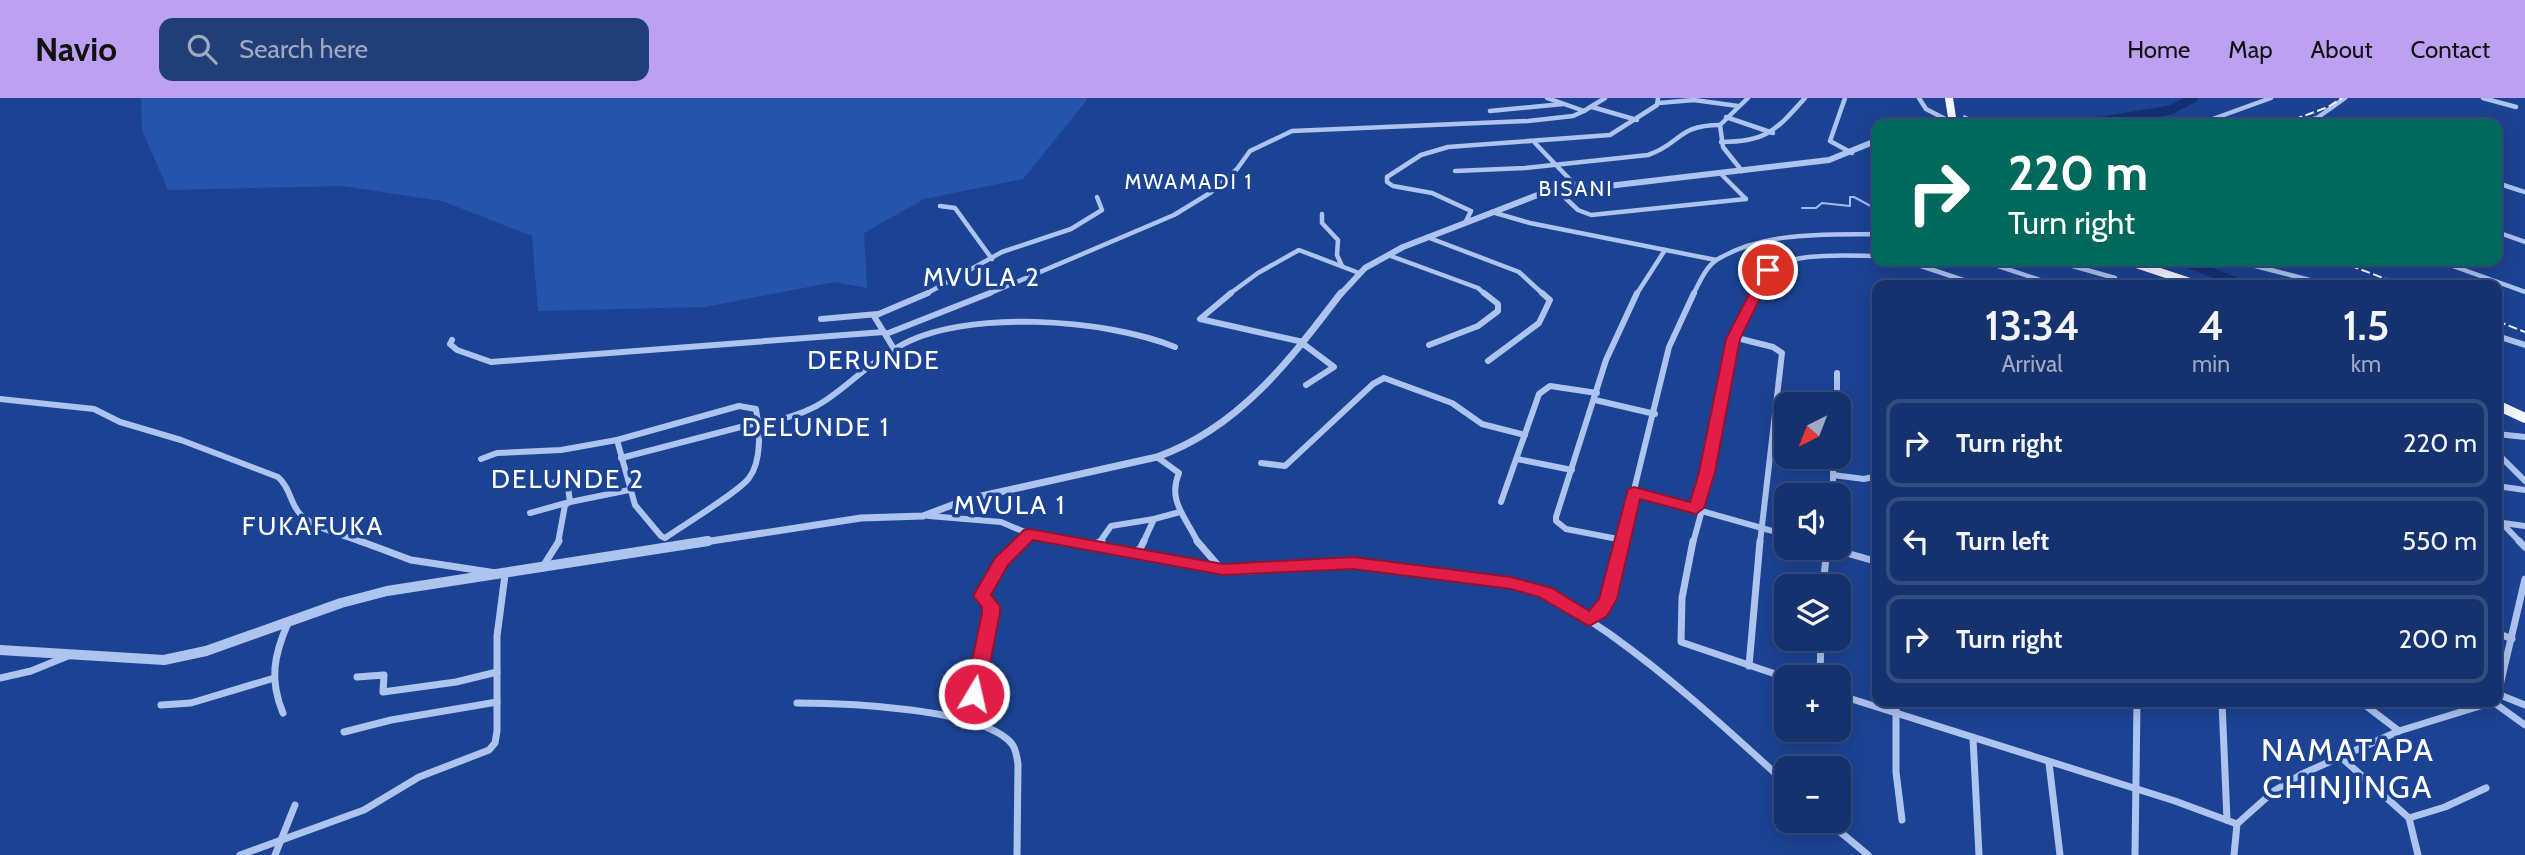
<!DOCTYPE html>
<meta charset="utf-8">
<style>
body{margin:0;font-family:Cabin,sans-serif;background:#223e76;color:#f1f3f6;height:100vh;display:flex;flex-direction:column;font-size:26px;white-space:nowrap}
*{box-sizing:border-box;margin:0}
p{font-size:23px;color:#9daac2}
.icon{flex:none;width:38px;height:38px;fill:none;stroke:currentColor;stroke-width:2;stroke-linecap:round;stroke-linejoin:round}
.map{position:relative;flex:1;overflow:hidden}
.drawer{position:absolute;left:1872px;top:182px;width:630px;height:427px;display:flex;flex-direction:column;background:#15326e;border-radius:14px;box-shadow:0 4px 18px #0003,0 0 0 2px #344d81}
.drawer>*{flex:none}
.hud{position:absolute;left:1872px;top:21px;width:630px;height:147px;border-radius:14px;box-shadow:0 4px 18px #0003,0 0 0 2px #344d81;background:#00695c;color:#fff;overflow:hidden}
.needle{width:46px;rotate:222deg}
.fabs{position:absolute;left:1774px;top:294px;display:grid;gap:14px}
.fabs a{display:grid;place-items:center;width:77px;height:77px;border-radius:14px;background:#15326e;box-shadow:0 4px 18px #0003,0 0 0 2px #344d81;font-size:35px}
.pin{position:absolute;display:grid;place-items:center;width:60px;height:60px;color:#fff;margin:-30px;border:4px solid #fff;border-radius:50%;box-shadow:0 2px 7px #0007}
.me{position:absolute;width:77px;margin:-38px;rotate:9deg;stroke-linejoin:round;filter:drop-shadow(0 0 5px #0008)}
.turn{display:flex;align-items:center;gap:24px;height:147px;padding:0 21px;font-size:32px}
.turn .icon{width:91px;height:91px;stroke-width:2.5}
.turn b{display:block;font-size:49px;line-height:60px}
.eta{display:flex;justify-content:space-evenly;align-items:center;height:119px;text-align:center}
.eta b{font-size:42px;font-weight:600;line-height:49px}
ul{padding:0;list-style:none}
li{display:flex;align-items:center;gap:21px;height:88px;margin:0 14px 10px;padding:0 7px;border:4px solid #344d81;border-radius:14px}
li div{flex:1}
li b{display:block;font-size:26px}
li em{font-style:normal}
header{display:flex;align-items:center;gap:42px;box-sizing:border-box;height:98px;padding:0 35px;background:#bca0f2;color:#111}
header strong{font-size:33px}
nav{display:flex;gap:38px;margin-inline-start:auto;font-size:24px}
.search{width:490px;height:63px;background:#223e76;display:flex;align-items:center;gap:18px;box-sizing:border-box;padding:0 24px;border-radius:14px;color:#9daac2;font-size:26px}
.map>svg:first-child{display:block}
.green{fill:#2554ac}
.lines{fill:none;stroke-linecap:round;stroke-linejoin:round}
.stream{stroke:#a0bdf1;stroke-width:2}
.river{stroke:#133171;stroke-width:9}
.minor-far2{stroke:#adc4ef;stroke-width:4.5}
.minor-far1{stroke:#adc4ef;stroke-width:6}
.minor{stroke:#adc4ef;stroke-width:7}
.tertiary-far2{stroke:#adc4ef;stroke-width:6}
.tertiary-far1{stroke:#adc4ef;stroke-width:7}
.tertiary{stroke:#adc4ef;stroke-width:10}
.primary-far1{stroke:#f5f8ff;stroke-width:8}
.primary{stroke:#f5f8ff;stroke-width:10}
.rail{stroke:#fff;stroke-width:2;stroke-dasharray:9 3.5;stroke-linecap:butt}
.route{fill:#e11d48;stroke:#92132f;stroke-width:2}
.labels{text-anchor:middle;stroke-width:7;stroke-linejoin:round;paint-order:stroke}
.far-quarter-label{font-size:21px;letter-spacing:2px;fill:#fff;stroke:#1c4393}
.quarter-label{font-size:26px;letter-spacing:2px;fill:#fff;stroke:#1c4393}
.near-quarter-label{font-size:32px;letter-spacing:2px;fill:#fff;stroke:#1c4393}
</style>
<header>
<strong>Navio</strong>
<div class="search"><svg class="icon" aria-label="search" viewBox="0 0 24 24"><circle cx="10" cy="10" r="6"/><path d="M15 15l6 6"/></svg>Search here</div>
<nav><a>Home</a><a>Map</a><a>About</a><a>Contact</a></nav>
</header>
<div class="map">
<svg width="2525" height="757" viewBox="0 0 2525 757">
<rect width="100%" height="100%" fill="#1c4393"/>
<path class="green" d="M141 0H1087V2L1023 81 924 101 864 135 867 190 834 184 705 209 538 213 532 138 442 103 342 88 168 92 142 32Z"/>
<g class="lines">
<g class="stream">
<path d="M1964 18 1981 26"/>
<path d="M1802 110H1816L1822 105 1850 108V99H1854L1878 112"/>
</g>
<g class="river">
<path d="M2085 26 2170 12 2194 0"/>
<path d="M2182 163 2244 187"/>
</g>
<g class="minor-far2">
<path d="M1547 0 1584 13 1605 0"/>
<path d="M1845 0 1830 43 1852 55"/>
<path d="M1919 0 1926 11 1953 25"/>
<path d="M2483 0 2516 9"/>
<path d="M1659 5 1694 2 1738 8"/>
<path d="M1592 9 1637 22"/>
<path d="M1490 13 1563 6"/>
<path d="M1726 19 1773 35"/>
<path d="M2199 26 2271 0"/>
<path d="M2299 26 2317 20 2345 0"/>
<path d="M1721 44C1767 44 1776 32 1805 0"/>
<path d="M1535 45 1578 90"/>
<path d="M1455 73 1525 70 1648 57C1681 46 1677 27 1720 27"/>
<path d="M1742 73 1723 49 1720 27 1748 0"/>
<path d="M1720 75 1746 101"/>
<path d="M2497 85 2525 94"/>
<path d="M1558 93 1578 112 1591 117 1746 101"/>
<path d="M940 108 955 110 992 161"/>
<path d="M1492 114 1530 125 1716 162"/>
<path d="M1322 116V125L1338 142 1337 157 1342 168"/>
<path d="M1466 123 1471 113 1432 95 1393 88 1387 84V79L1421 57 1448 49 1610 37 1657 7 1658 0"/>
<path d="M2497 134 2525 144"/>
<path d="M1427 139 1519 174 1544 197"/>
<path d="M1388 157 1478 190 1486 197"/>
<path d="M1906 163 1978 187"/>
<path d="M1983 163 2055 187"/>
<path d="M2055 163 2115 180"/>
<path d="M2236 163 2329 187"/>
<path d="M2439 163 2525 194"/>
<path d="M924 197 1002 154 1071 131 1102 112 1097 99"/>
<path d="M986 197 1174 117 1210 95 1237 71 1250 53 1292 33 1528 23 1573 18 1584 13"/>
<path d="M1228 197 1258 175 1299 152 1359 175"/>
<path d="M1636 197 1665 152"/>
<path d="M1693 197C1699 185 1706 168 1718 161 1766 133 1824 137 1878 136"/>
<path d="M1755 197C1758 190 1761 182 1765 177 1784 152 1850 158 1878 158"/>
</g>
<g class="minor-far1">
<path d="M1231 195 1200 221 1303 244"/>
<path d="M821 221 878 216"/>
<path d="M886 236 990 195"/>
<path d="M2497 238 2525 247"/>
<path d="M1733 239 1773 249 1782 255 1760 445"/>
<path d="M452 242 450 246 457 252 491 264 884 234"/>
<path d="M1302 245 1334 269 1306 287"/>
<path d="M1429 247 1478 228 1498 213V206L1484 195"/>
<path d="M894 251 874 218 928 195"/>
<path d="M1488 263 1539 225 1550 202 1542 195"/>
<path d="M1837 275V306"/>
<path d="M0 301 94 311 120 324 181 342 278 379C291 390 290 407 301 417 317 432 345 437 364 445"/>
<path d="M1595 302 1655 316"/>
<path d="M739 308 756 311C760 331 762 363 749 380 740 393 682 428 665 440L661 438 635 407 617 342Z"/>
<path d="M760 325C834 315 841 282 898 249 963 210 1107 221 1175 249"/>
<path d="M2497 336 2525 339"/>
<path d="M1878 340 1874 349 1878 353"/>
<path d="M2497 355 2525 383"/>
<path d="M1157 359 1179 375C1167 403 1186 419 1198 445"/>
<path d="M1833 359V397"/>
<path d="M621 360 760 324"/>
<path d="M481 361 497 355 561 352 617 342"/>
<path d="M1517 361 1572 372"/>
<path d="M1261 365 1285 368 1373 286 1384 280 1452 305 1482 326 1525 337"/>
<path d="M1833 377 1864 381 1878 378"/>
<path d="M555 384 567 382 570 404 565 407 558 445"/>
<path d="M2497 388 2525 392"/>
<path d="M1634 394 1787 437"/>
<path d="M570 404 629 392"/>
<path d="M1501 404 1539 296 1550 288 1597 295"/>
<path d="M1696 410 1707 374 1733 241 1756 195"/>
<path d="M530 415 566 405"/>
<path d="M929 418 1001 424 1032 437 1081 445"/>
<path d="M2497 420 2521 445"/>
<path d="M2503 425 2525 428"/>
<path d="M1623 442 1566 431 1556 423V419L1606 262 1637 195"/>
<path d="M1020 445 1029 436"/>
<path d="M1099 445 1111 428 1154 421"/>
<path d="M1143 445 1154 421 1180 414"/>
<path d="M1621 445 1669 249 1694 195"/>
<path d="M1693 445 1702 412"/>
</g>
<g class="minor">
<path d="M360 443 411 462 496 475"/>
<path d="M1069 443 1129 452 1206 470 1249 473 1353 465 1528 488C1558 500 1585 519 1611 537 1674 582 1730 634 1787 686"/>
<path d="M1197 443 1222 472"/>
<path d="M1693 443 1682 500 1681 544 1787 580"/>
<path d="M2519 443 2525 449"/>
<path d="M1095 446 1102 443"/>
<path d="M1829 450 1878 464"/>
<path d="M1135 453 1140 451 1144 443"/>
<path d="M542 470 559 443"/>
<path d="M1823 488 1827 450"/>
<path d="M1589 522C1614 505 1615 471 1622 443"/>
<path d="M2497 535 2512 541"/>
<path d="M1749 568 1760 443"/>
<path d="M357 579 384 577 383 594 456 584 497 574"/>
<path d="M1820 579 1821 541"/>
<path d="M0 580 31 573 68 558"/>
<path d="M1839 597 2175 703 2237 726"/>
<path d="M2500 597 2525 607"/>
<path d="M2497 600 2525 481"/>
<path d="M1896 604V674L1902 722"/>
<path d="M2222 604 2227 722"/>
<path d="M2361 604 2399 633"/>
<path d="M2493 604 2525 627"/>
<path d="M797 605C843 605 983 610 1012 646 1016 651 1017 659 1018 666L1017 757"/>
<path d="M161 607 191 605 271 581"/>
<path d="M283 615C269 582 274 557 288 525"/>
<path d="M965 621 974 596 991 515V508L982 498 1001 464 1022 443"/>
<path d="M344 634 391 622 497 604"/>
<path d="M1973 640 1979 757"/>
<path d="M2342 660 2409 720 2418 757"/>
<path d="M2049 665 2060 757"/>
<path d="M2409 720 2445 709 2486 690"/>
<path d="M1827 723 1868 757"/>
<path d="M240 757 364 712 419 679 489 652 495 645 497 633V538L505 477"/>
<path d="M275 757 295 707"/>
<path d="M2135 757 2137 604"/>
<path d="M2234 757 2237 726 2274 693 2302 676 2399 633 2493 604"/>
</g>
<path class="tertiary-far2" d="M1340 197 1365 170 1403 149 1540 96 1829 62 1878 42"/>
<path class="tertiary-far1" d="M698 445 861 420 923 418 968 401 1157 359C1239 330 1290 262 1341 195"/>
<path class="tertiary" d="M0 552 164 562 206 553 341 505 387 493 708 443"/>
<g class="primary-far1">
<path d="M1949 0 1953 26"/>
<path d="M2127 163 2199 187"/>
</g>
<path class="primary" d="M2497 307 2525 320"/>
<g class="rail">
<path d="M2282 26 2328 9 2342 0"/>
<path d="M2338 163 2402 187"/>
<path d="M2497 223 2525 234"/>
</g>
</g>
<path class="route" d="M1763 169 1774 172 1740 241 1715 374 1704 410 1696 416 1640 401 1617 501 1607 518 1589 528 1539 499 1511 491 1353 471 1223 477 1033 442 1008 467 991 497 1000 508V515L984 596 974 604 965 596 982 515V509L973 498 995 460 1024 432 1030 431 1223 466 1353 459 1511 479 1552 490 1589 513 1599 501 1628 391 1634 389 1690 404 1699 374 1726 241Z"/>
<g class="labels">
<g class="far-quarter-label">
<text x="1189" y="91">MWAMADI 1</text>
<text x="1576" y="98">BISANI</text>
</g>
<g class="quarter-label">
<text x="982" y="188">MVULA 2</text>
<text x="874" y="271">DERUNDE</text>
<text x="816" y="338">DELUNDE 1</text>
<text x="568" y="390">DELUNDE 2</text>
<text x="1010" y="416">MVULA 1</text>
<text x="313" y="437">FUKAFUKA</text>
</g>
<g class="near-quarter-label">
<text x="2348" y="663">NAMATAPA<tspan x="2348" dy="37">CHINJINGA</tspan></text>
</g>
</g>
</svg>
<div class="fabs">
<a><svg class="needle" viewBox="-14 -14 28 28"><path d="M0-13l5 13h-10z" fill="#e53935"/><path d="M0 13l5-13h-10z" fill="#9daac2"/></svg></a>
<a><svg class="icon" aria-label="sound" viewBox="0 0 24 24"><path d="M4 9h4l5-4v14l-5-4H4zM17 9q2 3 0 6"/></svg></a>
<a><svg class="icon" aria-label="layers" viewBox="0 0 24 24"><path d="M12 4l9 5-9 5-9-5zM3 14l9 5 9-5"/></svg></a>
<a>+</a>
<a>−</a>
</div>
<div class="pin" style="left:1768px;top:172px;background:#d93025"><svg class="icon" aria-label="arrive" viewBox="0 0 24 24"><path d="M6 21V4h12l-3 4 3 4H6"/></svg></div>
<svg class="me" style="left:974px;top:596px" viewBox="-20 -20 40 40"><circle r="17" fill="#e11d48" stroke="#fff" stroke-width="3"/><path d="M0-11L8 9 0 5-8 9z" fill="#fff"/></svg>
<div class="hud">
<div class="turn"><svg class="icon" aria-label="right" viewBox="0 0 24 24"><path d="M7 20v-9h11M14 6l5 5-5 5"/></svg><div><b>220 m</b>Turn right</div></div>
</div>
<section class="drawer">
<div class="eta">
<div><b>13:34</b><p>Arrival</p></div>
<div><b>4</b><p>min</p></div>
<div><b>1.5</b><p>km</p></div>
</div>
<ul>
<li><svg class="icon" aria-label="right" viewBox="0 0 24 24"><path d="M7 20v-9h11M14 6l5 5-5 5"/></svg><div><b>Turn right</b></div><em>220 m</em></li>
<li><svg class="icon" aria-label="left" viewBox="0 0 24 24"><path d="M17 20v-9H6M10 6l-5 5 5 5"/></svg><div><b>Turn left</b></div><em>550 m</em></li>
<li><svg class="icon" aria-label="right" viewBox="0 0 24 24"><path d="M7 20v-9h11M14 6l5 5-5 5"/></svg><div><b>Turn right</b></div><em>200 m</em></li>
</ul>
</section>
</div>
